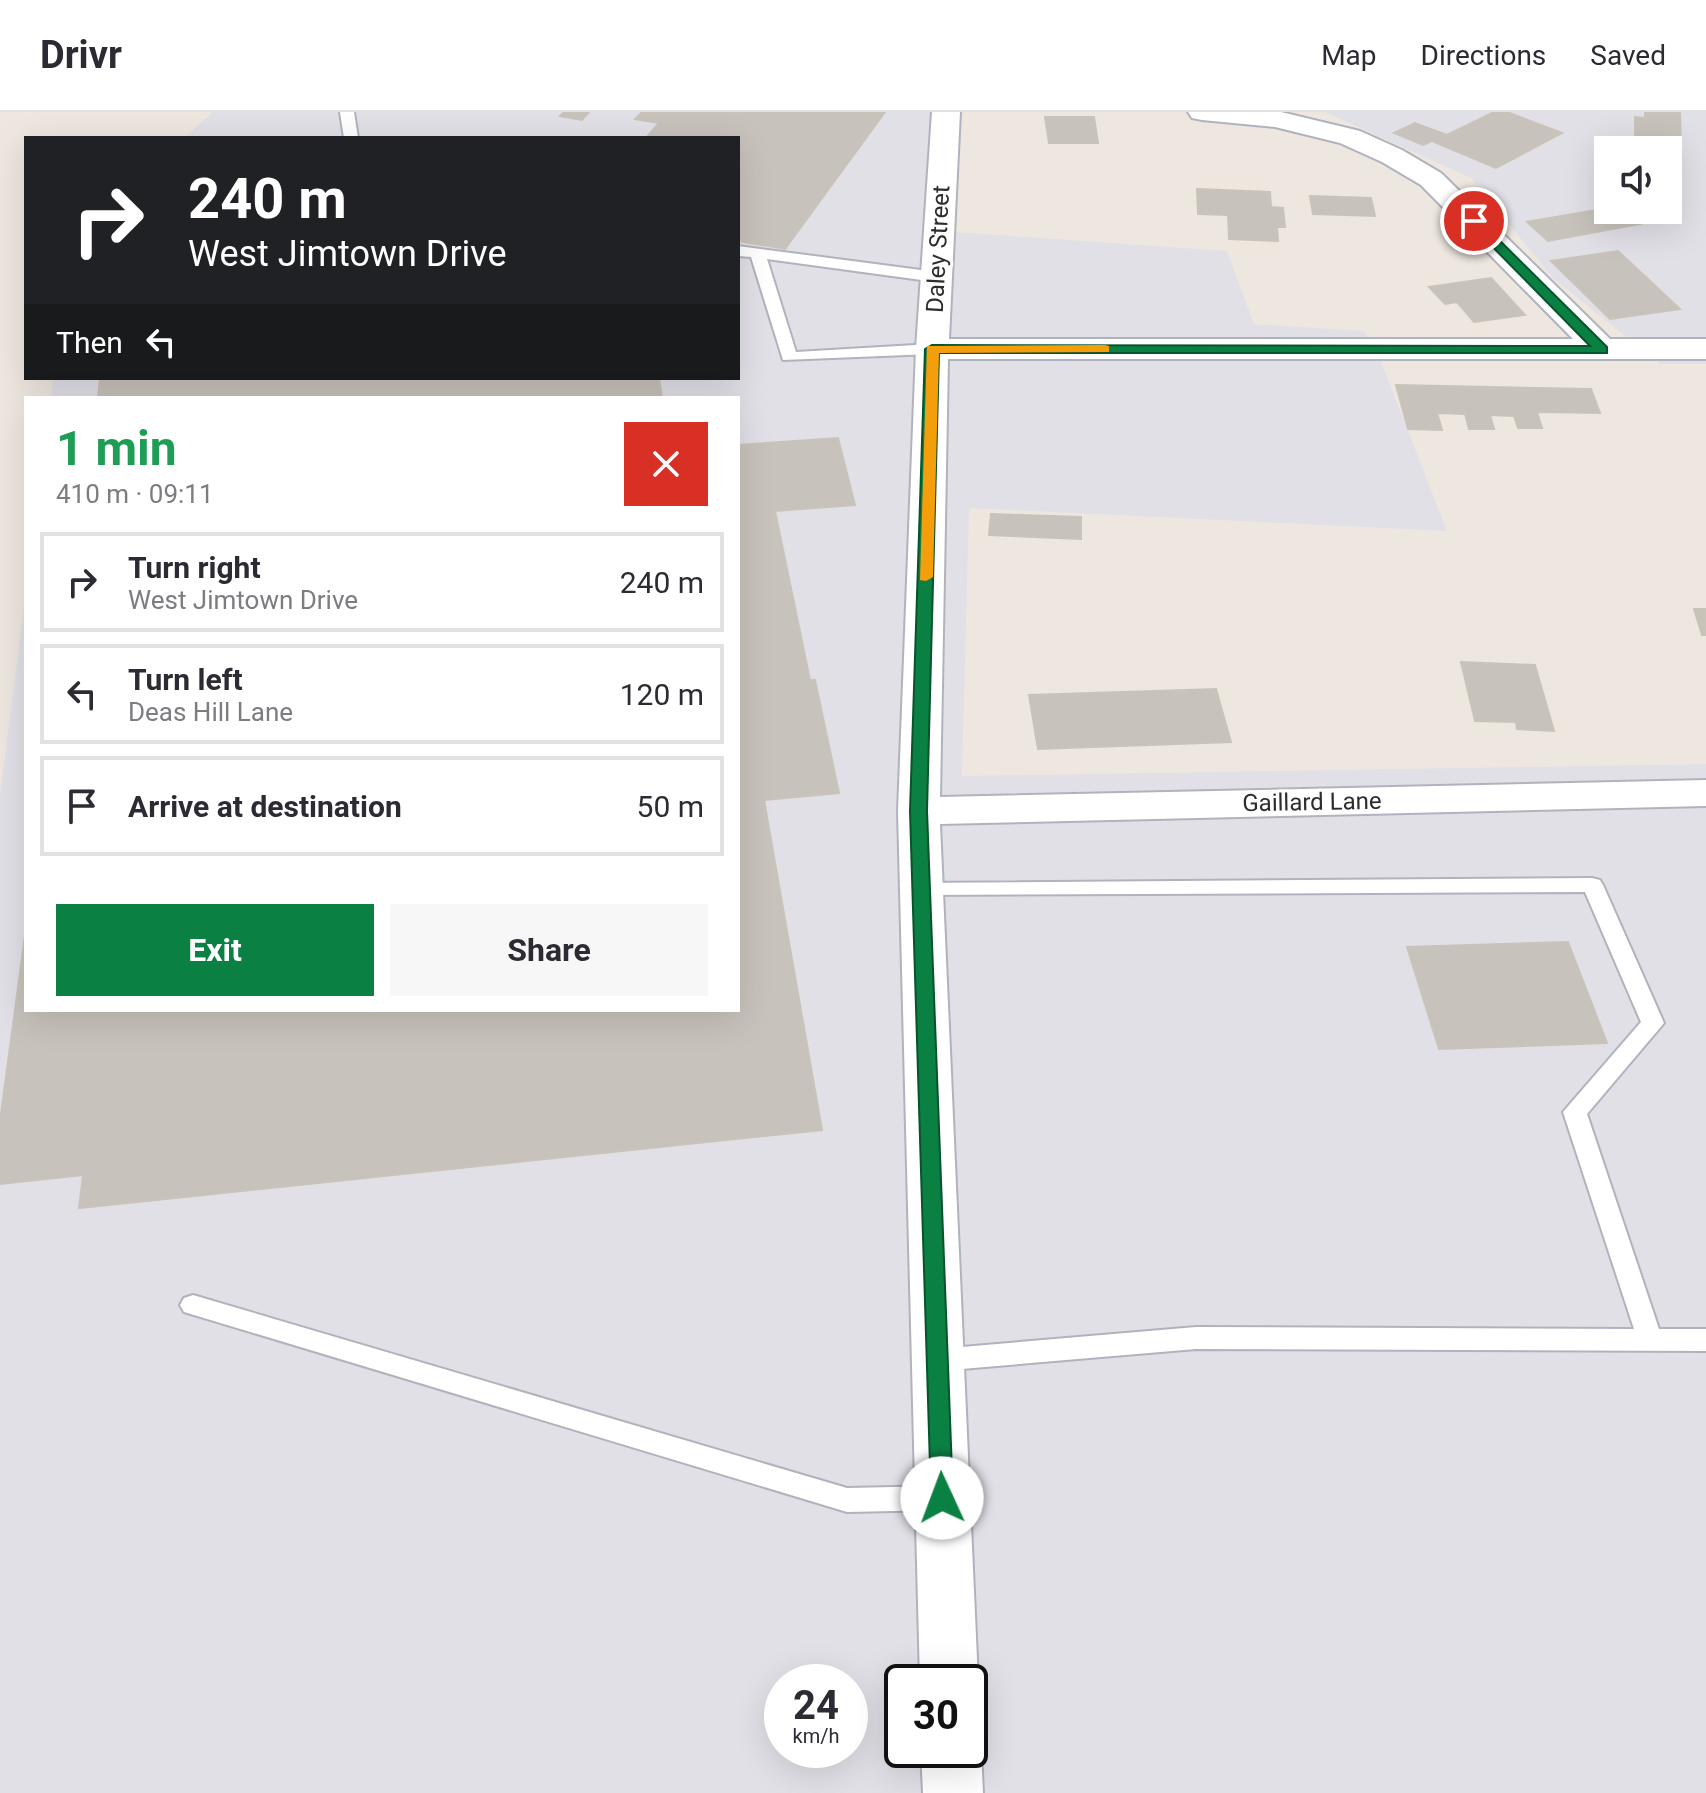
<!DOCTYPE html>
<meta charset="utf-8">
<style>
body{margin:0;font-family:Roboto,sans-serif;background:#f7f7f7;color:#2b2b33;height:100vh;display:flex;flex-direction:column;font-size:30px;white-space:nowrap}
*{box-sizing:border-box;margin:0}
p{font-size:26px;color:#7c7c81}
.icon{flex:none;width:44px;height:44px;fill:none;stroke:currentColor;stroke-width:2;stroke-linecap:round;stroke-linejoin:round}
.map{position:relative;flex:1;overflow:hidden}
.details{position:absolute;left:24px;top:284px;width:716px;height:616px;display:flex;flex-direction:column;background:#fff;border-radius:0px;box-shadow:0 8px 32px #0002}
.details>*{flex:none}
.hud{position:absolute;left:24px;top:24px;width:716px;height:244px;border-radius:0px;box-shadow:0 8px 32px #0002;background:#202124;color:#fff;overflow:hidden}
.buttons{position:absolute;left:1594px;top:24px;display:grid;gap:16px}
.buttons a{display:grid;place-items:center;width:88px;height:88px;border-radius:0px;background:#fff;box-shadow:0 8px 32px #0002;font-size:40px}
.speed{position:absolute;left:764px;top:1552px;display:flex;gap:16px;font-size:40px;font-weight:700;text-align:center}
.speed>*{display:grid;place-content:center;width:104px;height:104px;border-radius:50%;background:#fff;box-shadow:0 8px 32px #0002;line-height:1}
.speed small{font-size:20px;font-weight:400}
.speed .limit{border:4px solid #111;border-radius:12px;background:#fff;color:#111}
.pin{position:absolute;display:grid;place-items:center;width:68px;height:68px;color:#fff;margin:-34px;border:4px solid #fff;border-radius:50%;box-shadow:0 2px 8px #0007}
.me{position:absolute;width:88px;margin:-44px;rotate:358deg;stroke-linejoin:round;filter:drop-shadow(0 0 6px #0008)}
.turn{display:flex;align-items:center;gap:28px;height:168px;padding:0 32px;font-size:36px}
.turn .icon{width:104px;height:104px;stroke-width:2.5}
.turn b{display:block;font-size:56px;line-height:68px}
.then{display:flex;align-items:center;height:76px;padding:0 32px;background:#0003;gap:16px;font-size:30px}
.round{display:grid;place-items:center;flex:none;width:84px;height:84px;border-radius:0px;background:#f7f7f7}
.overview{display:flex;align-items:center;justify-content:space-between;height:136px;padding:0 32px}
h1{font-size:48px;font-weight:700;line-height:60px;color:#1e9e55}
.button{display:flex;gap:16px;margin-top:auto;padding:16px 32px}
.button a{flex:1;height:92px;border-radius:0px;background:#0b8043;color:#fff;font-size:32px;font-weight:700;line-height:92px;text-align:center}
.button a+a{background:#f7f7f7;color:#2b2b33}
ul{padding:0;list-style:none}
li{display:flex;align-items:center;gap:24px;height:100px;margin:0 16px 12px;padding:0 16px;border:4px solid #e1e1e2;border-radius:0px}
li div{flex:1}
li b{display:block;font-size:30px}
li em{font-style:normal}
header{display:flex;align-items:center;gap:48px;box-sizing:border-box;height:112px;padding:0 40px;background:#fff;border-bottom:2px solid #e1e1e2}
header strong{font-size:38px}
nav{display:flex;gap:44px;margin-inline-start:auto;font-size:28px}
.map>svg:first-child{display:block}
.industrial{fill:#e2e0e7;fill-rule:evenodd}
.building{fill:#c7c2bb;stroke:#c9c3b9;stroke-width:2}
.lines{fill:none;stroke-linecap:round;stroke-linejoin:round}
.lane-casing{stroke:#b0b3bd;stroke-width:4}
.street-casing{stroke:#b0b3bd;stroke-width:4}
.lane{fill:#fff;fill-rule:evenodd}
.street{fill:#fff;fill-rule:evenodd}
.route{fill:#0b8043;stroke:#07532c;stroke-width:2}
.slow{fill:#f59e0b}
.labels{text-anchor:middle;stroke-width:6;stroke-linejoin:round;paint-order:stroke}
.street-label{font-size:24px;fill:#2d2d2d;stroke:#fff}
</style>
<header>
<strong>Drivr</strong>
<nav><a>Map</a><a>Directions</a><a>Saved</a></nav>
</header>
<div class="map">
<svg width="1706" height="1681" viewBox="0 0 1706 1681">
<rect width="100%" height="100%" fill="#eee7e0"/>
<g class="industrial">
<path d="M213 0H938L939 119 1227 139 1254 212 1364 219 1382 252 1447 419 969 396 962 664 1706 652V1681H0V682L26 479V898H738V286H51L53 266H738V26H184ZM782 1570H850V1638H782ZM902 1570H970V1638H902Z"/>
<path d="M1325 0H1706V252H1660L1554 167 1471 66ZM1608 38H1668V98H1608Z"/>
</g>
<g class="building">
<path d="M564 0H589L582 8 560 4Z"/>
<path d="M642 0H885L785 137 738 129V26H646L659 11 635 7Z"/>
<path d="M1494 0H1507L1562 21 1496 56 1432 29 1423 33 1394 21 1415 11 1447 23Z"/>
<path d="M1645 0H1680L1681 37 1635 32V5L1645 6Z"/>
<path d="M1045 5H1094L1098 31H1049Z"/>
<path d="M1197 77 1270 80 1271 95 1283 96 1285 115H1277L1278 129 1229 127 1228 103 1198 102Z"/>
<path d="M1310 84 1371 86 1375 104 1313 102Z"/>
<path d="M1608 96V98H1622L1640 112 1548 129 1527 110Z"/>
<path d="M1618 139 1680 197 1610 207 1551 149Z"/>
<path d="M1491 166 1525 203 1474 210 1457 190 1445 192 1429 175Z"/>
<path d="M100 266H659L662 286H98Z"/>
<path d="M1396 273 1591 277 1600 301 1537 300 1542 316H1518L1514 304 1490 303 1494 317H1469L1465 302 1437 301 1442 318 1408 317Z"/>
<path d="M838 326 855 393 775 399 810 568H815L839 681 764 688 822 1018 79 1096 83 1063 0 1072V1009L26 816V898H738V333Z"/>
<path d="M991 402 1081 405V427L989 423Z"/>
<path d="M1694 497H1706V523H1702Z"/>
<path d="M1461 550 1535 553 1554 619 1517 617 1516 610 1475 609Z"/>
<path d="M1216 577 1231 630 1038 637 1029 583Z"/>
<path d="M1568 830 1607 931 1439 937 1407 835Z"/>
</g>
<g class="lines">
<defs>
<g id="lane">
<path d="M340 0H354L358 26H344Z"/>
<path d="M738 134 936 160 944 165 936 170 767 147 796 240 932 232 940 237 932 242 783 248 751 145 738 144Z"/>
<path d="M1592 766 1600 768 1603 773 1664 911 1587 1002 1659 1217H1706V1239L1196 1237 938 1259 929 1256 925 1248 929 1240 938 1237 1196 1215 1634 1217 1563 1000 1641 910 1585 780 922 783 914 781 911 776 914 771Z"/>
<path d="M193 1183 847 1376 942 1374 952 1378 956 1386 952 1394 942 1398 847 1400 184 1200 180 1193 184 1186Z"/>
</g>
<g id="street">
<path d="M932 0H960L949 227H1573L1421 73 1382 50 1340 31 1275 15 1202 8 1192 6 1188 0H1281L1360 19 1402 38 1441 61 1610 227H1706V247H948L940 685 1706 668V694L940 712 978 1570 970 1588V1570H920L898 699 916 237Z"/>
<path d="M970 1617 981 1638 983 1681H923L921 1638H970Z"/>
</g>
</defs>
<use href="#lane" class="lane-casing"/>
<use href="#street" class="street-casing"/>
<use href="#lane" class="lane"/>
<use href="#street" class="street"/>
</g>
<path class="route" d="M1470 107H1478L1607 235V241H939L927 699 953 1386 950 1393 942 1396 934 1393 931 1386 910 699 925 237 932 233 1590 234 1470 112Z"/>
<path class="slow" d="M1105 233 1109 234V240L939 241 933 465 926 469 920 468 927 234Z"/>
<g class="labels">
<g class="street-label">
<text transform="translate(938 137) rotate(-87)" y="8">Daley Street</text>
<text transform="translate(1312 690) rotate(-1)" y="8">Gaillard Lane</text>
</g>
</g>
</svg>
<div class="buttons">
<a><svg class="icon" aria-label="sound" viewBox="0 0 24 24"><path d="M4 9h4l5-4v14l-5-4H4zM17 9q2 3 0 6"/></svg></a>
</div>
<div class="speed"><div>24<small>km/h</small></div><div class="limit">30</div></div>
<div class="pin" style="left:1474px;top:109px;background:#d93025"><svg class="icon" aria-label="arrive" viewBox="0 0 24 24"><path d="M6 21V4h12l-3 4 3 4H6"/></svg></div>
<svg class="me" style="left:942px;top:1386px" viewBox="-20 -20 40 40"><circle r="19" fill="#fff"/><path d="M0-13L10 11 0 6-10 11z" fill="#0b8043"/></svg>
<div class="hud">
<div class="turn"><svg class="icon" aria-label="right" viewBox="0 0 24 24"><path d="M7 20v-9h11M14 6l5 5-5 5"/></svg><div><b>240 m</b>West Jimtown Drive</div></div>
<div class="then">Then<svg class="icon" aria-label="left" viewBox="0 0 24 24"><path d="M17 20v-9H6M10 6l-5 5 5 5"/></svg></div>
</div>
<section class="details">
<div class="overview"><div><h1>1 min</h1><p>410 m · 09:11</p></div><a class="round" style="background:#d93025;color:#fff"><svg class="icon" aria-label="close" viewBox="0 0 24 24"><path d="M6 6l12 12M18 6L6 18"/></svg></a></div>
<ul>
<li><svg class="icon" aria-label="right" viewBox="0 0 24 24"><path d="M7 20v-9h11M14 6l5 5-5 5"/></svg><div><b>Turn right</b><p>West Jimtown Drive</p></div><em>240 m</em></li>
<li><svg class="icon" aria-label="left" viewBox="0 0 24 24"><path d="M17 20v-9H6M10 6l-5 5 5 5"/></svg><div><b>Turn left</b><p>Deas Hill Lane</p></div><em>120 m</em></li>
<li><svg class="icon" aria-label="arrive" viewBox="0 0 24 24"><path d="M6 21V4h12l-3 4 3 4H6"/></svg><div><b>Arrive at destination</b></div><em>50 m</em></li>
</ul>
<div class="button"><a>Exit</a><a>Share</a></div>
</section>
</div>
